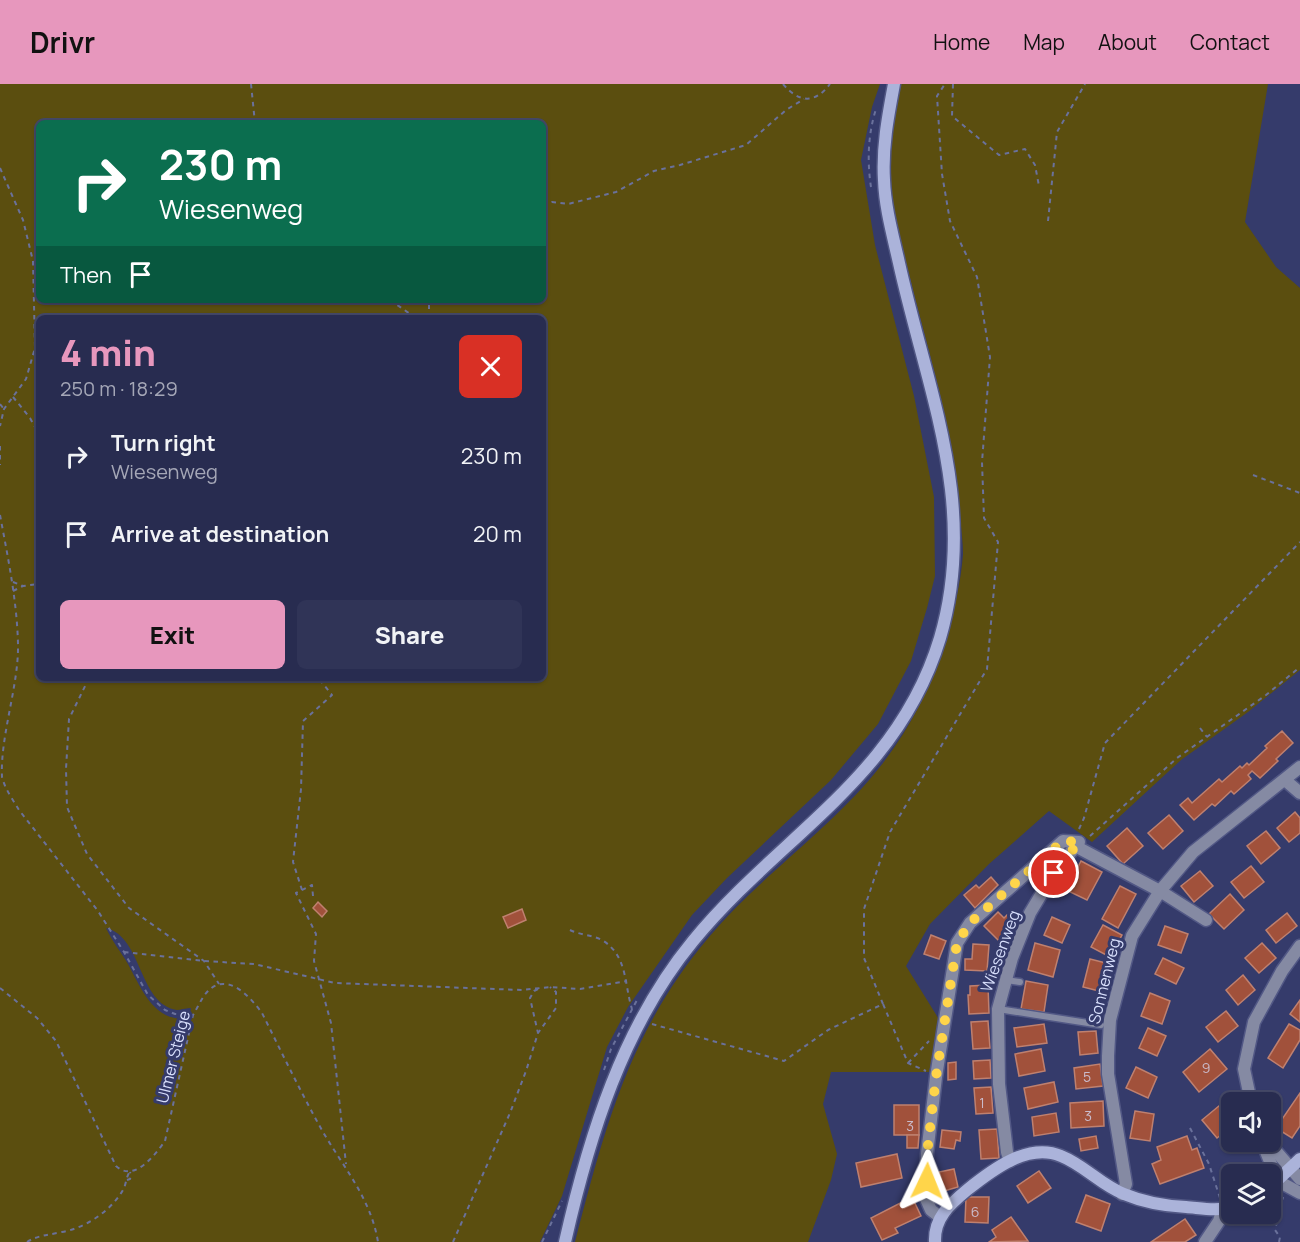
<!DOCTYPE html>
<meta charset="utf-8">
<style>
body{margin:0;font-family:Manrope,sans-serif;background:#303457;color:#f1f3f6;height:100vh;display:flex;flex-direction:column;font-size:22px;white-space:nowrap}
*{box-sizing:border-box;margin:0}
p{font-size:20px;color:#a5a7b7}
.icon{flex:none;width:33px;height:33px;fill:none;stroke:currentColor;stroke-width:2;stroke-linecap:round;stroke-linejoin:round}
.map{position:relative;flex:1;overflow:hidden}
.panel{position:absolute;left:36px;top:231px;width:510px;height:366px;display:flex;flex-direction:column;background:#282c50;border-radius:9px;box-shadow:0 2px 4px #0004,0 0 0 2px #444867}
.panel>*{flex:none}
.banner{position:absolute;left:36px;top:36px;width:510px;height:183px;border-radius:9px;box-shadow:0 2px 4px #0004,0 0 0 2px #444867;background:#0b6e4f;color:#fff;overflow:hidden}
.fabs{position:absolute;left:1221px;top:1008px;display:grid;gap:12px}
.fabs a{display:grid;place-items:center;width:60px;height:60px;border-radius:9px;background:#282c50;box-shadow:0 2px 4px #0004,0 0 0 2px #444867;font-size:30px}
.pin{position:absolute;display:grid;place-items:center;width:51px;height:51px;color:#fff;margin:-26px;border:3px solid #fff;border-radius:50%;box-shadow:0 2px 6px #0007}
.me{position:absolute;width:66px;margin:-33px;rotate:2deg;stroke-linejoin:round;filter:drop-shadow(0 0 4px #0008)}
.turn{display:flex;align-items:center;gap:21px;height:126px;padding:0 24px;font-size:27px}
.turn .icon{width:78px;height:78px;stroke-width:2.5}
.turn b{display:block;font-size:42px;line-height:51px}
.then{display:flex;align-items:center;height:57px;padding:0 24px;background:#0003;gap:12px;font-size:22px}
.round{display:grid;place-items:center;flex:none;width:63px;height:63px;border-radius:9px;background:#303457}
.summary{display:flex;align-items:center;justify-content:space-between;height:102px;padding:0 24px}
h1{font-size:36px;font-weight:800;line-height:45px;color:#e797bd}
.action{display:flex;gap:12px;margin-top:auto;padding:12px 24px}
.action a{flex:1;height:69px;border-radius:9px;background:#e797bd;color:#111;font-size:24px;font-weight:800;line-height:69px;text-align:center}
.action a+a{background:#303457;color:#f1f3f6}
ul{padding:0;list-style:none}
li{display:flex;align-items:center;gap:18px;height:78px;padding:0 24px}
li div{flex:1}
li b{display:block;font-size:22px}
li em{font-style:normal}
header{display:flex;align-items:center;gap:36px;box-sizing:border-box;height:84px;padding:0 30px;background:#e797bd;color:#111}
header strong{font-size:28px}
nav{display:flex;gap:33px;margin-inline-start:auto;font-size:21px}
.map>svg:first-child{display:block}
.green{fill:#5b4e0f;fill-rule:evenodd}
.building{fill:#a1513b;stroke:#bf806f;stroke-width:1.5}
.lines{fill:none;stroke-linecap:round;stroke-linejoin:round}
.lane-casing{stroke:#525885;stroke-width:9}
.street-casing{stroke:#525885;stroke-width:15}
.secondary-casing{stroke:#525885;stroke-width:15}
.path{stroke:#6a719b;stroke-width:2;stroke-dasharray:4.5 4.5;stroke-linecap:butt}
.lane{stroke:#858aa3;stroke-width:6}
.street{stroke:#858aa3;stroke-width:12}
.secondary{stroke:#abb3da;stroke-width:12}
.route{stroke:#ffd54a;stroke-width:10;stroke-dasharray:0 18}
.labels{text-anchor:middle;stroke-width:6;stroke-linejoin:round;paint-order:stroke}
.number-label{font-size:14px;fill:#cabbcb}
.street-label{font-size:16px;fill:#d7defb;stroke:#353b6b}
</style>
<header>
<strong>Drivr</strong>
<nav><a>Home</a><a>Map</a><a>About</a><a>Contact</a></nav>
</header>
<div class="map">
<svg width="1300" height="1158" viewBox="0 0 1300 1158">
<rect width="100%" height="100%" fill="#353b6b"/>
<g class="green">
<path d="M0 0H880L872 23 861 76 875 161 914 312 934 413 935 492 927 524 911 577 878 640 831 696 727 794 692 831 628 923 607 963 562 1112 540 1158H0ZM39 39H543V216H39ZM39 234H543V594H39ZM106 844C143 853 138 920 177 926 181 926 187 924 191 924L189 935C154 938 142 906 128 880 121 868 112 857 106 844Z"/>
<path d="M901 0H1268L1245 138 1276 183 1300 204V586L1248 628 1181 676 1092 758 1049 727 989 780 930 840 906 882 940 937 929 988H831L823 1020 837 1070 831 1096 808 1158H575C605 1043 630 946 709 853 762 790 833 744 883 679 912 641 933 599 947 553 954 526 961 498 963 470 963 458 961 444 960 431 955 351 930 275 911 198 903 165 890 130 890 96 889 64 894 32 901 0Z"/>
</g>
<g class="building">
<path d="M1282 647 1293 659 1276 675 1278 677 1260 694 1252 687 1248 691 1251 695 1234 710 1231 707 1215 722 1212 720 1194 736 1180 721 1188 714 1192 719 1219 695 1222 698 1240 682 1242 684 1247 679 1249 681 1267 664 1265 662Z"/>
<path d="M1295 728 1300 734V749L1289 758 1277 744Z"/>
<path d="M1169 731 1183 747 1163 765 1148 749Z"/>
<path d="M1127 744 1143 762 1123 780 1107 762Z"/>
<path d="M1266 747 1280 764 1261 780 1247 762Z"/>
<path d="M1081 777 1102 788 1087 816 1066 806Z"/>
<path d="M1251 782 1264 798 1244 814 1231 798Z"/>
<path d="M1200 787 1213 802 1194 818 1181 802Z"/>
<path d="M991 793 998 801 975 824 964 811 976 801 979 804Z"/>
<path d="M1120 802 1136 810 1118 844 1102 835Z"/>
<path d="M1230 810 1244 826 1224 845 1209 830Z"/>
<path d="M318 818 327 827 322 833 313 824Z"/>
<path d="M522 825 526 836 508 844 503 833Z"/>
<path d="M998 828 1004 834 1007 831 1016 839 999 857 984 842Z"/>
<path d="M1287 829 1297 842 1276 859 1266 846Z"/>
<path d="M1052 833 1070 841 1062 859 1044 851Z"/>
<path d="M1103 841 1122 851 1110 873 1091 863Z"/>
<path d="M1165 842 1188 850 1181 869 1158 861Z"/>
<path d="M931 851 946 857 939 875 924 870Z"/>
<path d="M1035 859 1060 866 1053 893 1028 886Z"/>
<path d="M1262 859 1276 874 1259 889 1245 874Z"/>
<path d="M973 860 989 861 987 887 965 886V875H972Z"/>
<path d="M1163 874 1184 884 1176 900 1155 890Z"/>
<path d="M1090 875 1110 880 1103 908 1083 903Z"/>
<path d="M1243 891 1255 906 1238 921 1226 906Z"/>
<path d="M1026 897 1048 901 1044 928 1021 925Z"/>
<path d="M988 901 989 929 969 930 968 911H970V902Z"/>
<path d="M1150 909 1170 917 1162 940 1141 932Z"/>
<path d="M1300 916V938L1290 930Z"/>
<path d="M1226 927 1238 942 1218 958 1206 943Z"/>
<path d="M988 937 990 964 973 965 971 938Z"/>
<path d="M1044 940 1047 959 1017 963 1014 944Z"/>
<path d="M1289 940 1300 946V956L1283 984 1268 974Z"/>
<path d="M1148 944 1166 952 1157 972 1139 964Z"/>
<path d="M1096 947 1098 969 1080 971 1078 948Z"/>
<path d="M1041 965 1045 987 1019 992 1015 970Z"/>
<path d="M1210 965 1227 985 1199 1008 1183 988Z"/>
<path d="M990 976 991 994 974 995 973 977Z"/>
<path d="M956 978V995L948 996V979Z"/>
<path d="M1100 980 1103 1002 1076 1005 1074 984Z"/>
<path d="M1136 983 1157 993 1148 1014 1126 1004Z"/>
<path d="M1054 998 1058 1018 1028 1025 1024 1004Z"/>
<path d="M991 1003 993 1029 976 1030 974 1004Z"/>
<path d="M1300 1009V1042L1292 1054 1276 1044Z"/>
<path d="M1231 1012 1236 1018H1232V1042L1217 1054 1202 1036Z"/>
<path d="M1103 1017 1104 1042 1071 1044 1070 1019Z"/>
<rect x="894" y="1021" width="25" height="30"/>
<path d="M1135 1027 1154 1030 1150 1057 1130 1054Z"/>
<path d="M1056 1029 1059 1048 1034 1052 1032 1033Z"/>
<path d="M997 1045 999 1074 981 1075 979 1046Z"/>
<path d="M942 1046 961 1048 960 1057 956 1056 954 1065 940 1063Z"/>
<path d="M907 1051H919L918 1064H907Z"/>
<path d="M1096 1052 1098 1064 1081 1067 1079 1055Z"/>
<path d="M1187 1052 1192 1066 1197 1064 1204 1084 1160 1100 1152 1080 1161 1076 1157 1063Z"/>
<path d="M897 1070 902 1094 861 1103 856 1079Z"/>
<path d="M954 1085 958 1103 944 1107 939 1088Z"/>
<path d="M1039 1087 1051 1104 1028 1119 1017 1102Z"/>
<path d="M1086 1111 1110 1120 1101 1147 1076 1138Z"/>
<path d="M912 1113 921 1132 895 1144 898 1149 882 1156 871 1134Z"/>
<path d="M966 1113H989L988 1139 965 1138Z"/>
<path d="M1011 1133 1028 1157 989 1158 996 1153 992 1146Z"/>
<path d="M1185 1135 1196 1151 1185 1158H1151Z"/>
</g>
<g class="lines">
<defs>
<g id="lane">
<path d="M1006 896 1020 898"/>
<path d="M998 925 1101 941"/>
</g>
<g id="street">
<path d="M1285 696 1300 709"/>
<path d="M1075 762 1160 807 1206 836"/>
<path d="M1251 1018 1244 985 1254 938 1282 887 1300 862"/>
<path d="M1262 1058 1278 1097 1300 1109"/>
<path d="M1268 1058 1300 1095"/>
<path d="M1122 1110 1126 1100 1108 990V972L1110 936 1132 852 1160 807 1193 768 1300 683"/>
<path d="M940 1133 931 1126 926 1115 927 1070 936 993 957 859 970 839 1063 757 1079 758 1054 789 1030 829 1012 874 998 925 999 1000 1007 1068 1010 1077"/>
<path d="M1205 1158 1219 1137 1223 1125"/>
</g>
<g id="secondary">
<path d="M1270 1103 1300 1075"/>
<path d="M565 1158C589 1052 623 942 693 857 780 751 898 694 940 554 979 421 927 306 899 179 893 152 885 124 884 96 882 63 888 32 894 0"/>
<path d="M935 1158C934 1134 949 1121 967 1106 992 1086 1028 1058 1061 1072 1084 1081 1101 1101 1124 1110 1143 1118 1165 1122 1186 1123 1201 1124 1218 1128 1232 1122"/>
</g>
</defs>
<use href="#lane" class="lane-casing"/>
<use href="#street" class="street-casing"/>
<use href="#secondary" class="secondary-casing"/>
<g class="path">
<path d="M251 0 255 39"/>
<path d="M783 0C799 19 815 20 830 0"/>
<path d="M953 0 952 32 999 71 1025 65 1035 81 1039 102"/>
<path d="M0 84 23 136 33 177 35 264 26 295 4 325 0 342"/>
<path d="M871 103C867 77 868 50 876 25"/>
<path d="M543 121 552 118 568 120 616 108 654 87 680 81 746 61 786 26 804 15"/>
<path d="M1048 137 1057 48 1085 0"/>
<path d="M390 216 416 234"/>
<path d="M429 234V216"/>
<path d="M13 313 30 334 39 350"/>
<path d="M0 320 4 325"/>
<path d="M0 362V381"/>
<path d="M1253 391 1300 409"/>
<path d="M0 431C8 474 17 517 18 560 19 601 0 652 2 693 5 705 13 716 19 726L98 827 124 868 148 911 165 926 175 930 193 931"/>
<path d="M13 498 23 502 39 500"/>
<path d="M13 507 23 502"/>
<path d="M89 594 69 635 66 685 67 723 87 770 129 824 204 877 219 900"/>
<path d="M1200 644 1207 653"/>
<path d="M1079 745 1084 734 1105 659 1300 458"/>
<path d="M1090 752 1177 674 1266 611 1300 583"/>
<path d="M302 806 293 778 301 705 303 637 332 611 320 596 321 594"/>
<path d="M313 812 312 801 296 809 316 850 314 877 331 939 346 1080"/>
<path d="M570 846C580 851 592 851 602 856 628 872 624 900 632 925"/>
<path d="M124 868 204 877 254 880 335 899 522 906 550 903 580 905 627 897"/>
<path d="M0 904 37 934 56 957 116 1082C134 1099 155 1071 165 1057L193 931C198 923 202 913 208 907 228 887 251 914 262 929 282 969 301 1009 323 1048 344 1084 371 1115 378 1158"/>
<path d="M538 905 534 907 530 914 538 949"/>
<path d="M883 920 864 874V825L890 748 987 585 998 458 984 434 982 378 990 273 977 193 950 137 942 90 937 12 945 0"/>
<path d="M652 940 784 977 828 946 883 920 908 979 926 987"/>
<path d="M908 979 929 957"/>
<path d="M604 986 611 965 637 916"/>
<path d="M1190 1044 1209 1080 1220 1114"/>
<path d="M127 1096 130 1095 131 1091 130 1088"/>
<path d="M27 1158C38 1151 49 1151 62 1148 85 1144 111 1127 123 1106 126 1101 126 1094 129 1089"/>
<path d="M453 1158 510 1029 526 987 538 949 556 924V908L550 903"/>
<path d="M542 1158 562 1117"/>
<path d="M1279 1158 1280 1153 1275 1146 1283 1113"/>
</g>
<use href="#lane" class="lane"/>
<use href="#street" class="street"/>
<use href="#secondary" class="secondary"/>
</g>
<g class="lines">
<path class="route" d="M927 1097V1070L936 993 957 859 970 839 1063 757 1079 758 1054 789"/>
</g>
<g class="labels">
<g class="number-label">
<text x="1206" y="989">9</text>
<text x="1087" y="998">5</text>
<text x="982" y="1024">1</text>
<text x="1088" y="1037">3</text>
<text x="910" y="1047">3</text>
<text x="975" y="1133">6</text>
</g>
<g class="street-label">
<text transform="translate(1000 867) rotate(-70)" y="6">Wiesenweg</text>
<text transform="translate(1104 897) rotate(-76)" y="6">Sonnenweg</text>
<text transform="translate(173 973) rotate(-76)" y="6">Ulmer Steige</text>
</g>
</g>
</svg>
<div class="fabs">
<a><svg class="icon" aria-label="sound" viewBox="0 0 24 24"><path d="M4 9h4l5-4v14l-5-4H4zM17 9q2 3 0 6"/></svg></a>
<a><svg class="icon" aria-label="layers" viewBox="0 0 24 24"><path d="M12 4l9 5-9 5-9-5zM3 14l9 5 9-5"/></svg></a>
</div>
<div class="pin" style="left:1054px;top:789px;background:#d93025"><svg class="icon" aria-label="arrive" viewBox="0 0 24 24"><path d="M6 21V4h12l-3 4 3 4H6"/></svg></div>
<svg class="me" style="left:927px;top:1097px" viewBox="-20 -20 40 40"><path d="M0-17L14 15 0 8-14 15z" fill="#ffd54a" stroke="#fff" stroke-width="4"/></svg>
<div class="banner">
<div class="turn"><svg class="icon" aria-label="right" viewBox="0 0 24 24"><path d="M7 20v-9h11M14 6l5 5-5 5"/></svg><div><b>230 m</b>Wiesenweg</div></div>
<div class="then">Then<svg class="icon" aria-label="arrive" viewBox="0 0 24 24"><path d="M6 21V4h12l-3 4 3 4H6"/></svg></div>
</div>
<section class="panel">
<div class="summary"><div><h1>4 min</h1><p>250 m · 18:29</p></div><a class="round" style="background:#d93025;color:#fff"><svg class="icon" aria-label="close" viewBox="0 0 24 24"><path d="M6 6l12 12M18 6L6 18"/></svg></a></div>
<ul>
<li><svg class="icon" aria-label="right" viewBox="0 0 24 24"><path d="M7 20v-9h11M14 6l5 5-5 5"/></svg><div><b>Turn right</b><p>Wiesenweg</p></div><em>230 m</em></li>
<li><svg class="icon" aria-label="arrive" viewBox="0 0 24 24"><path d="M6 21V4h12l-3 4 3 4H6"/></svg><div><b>Arrive at destination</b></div><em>20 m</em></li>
</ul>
<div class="action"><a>Exit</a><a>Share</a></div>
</section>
</div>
